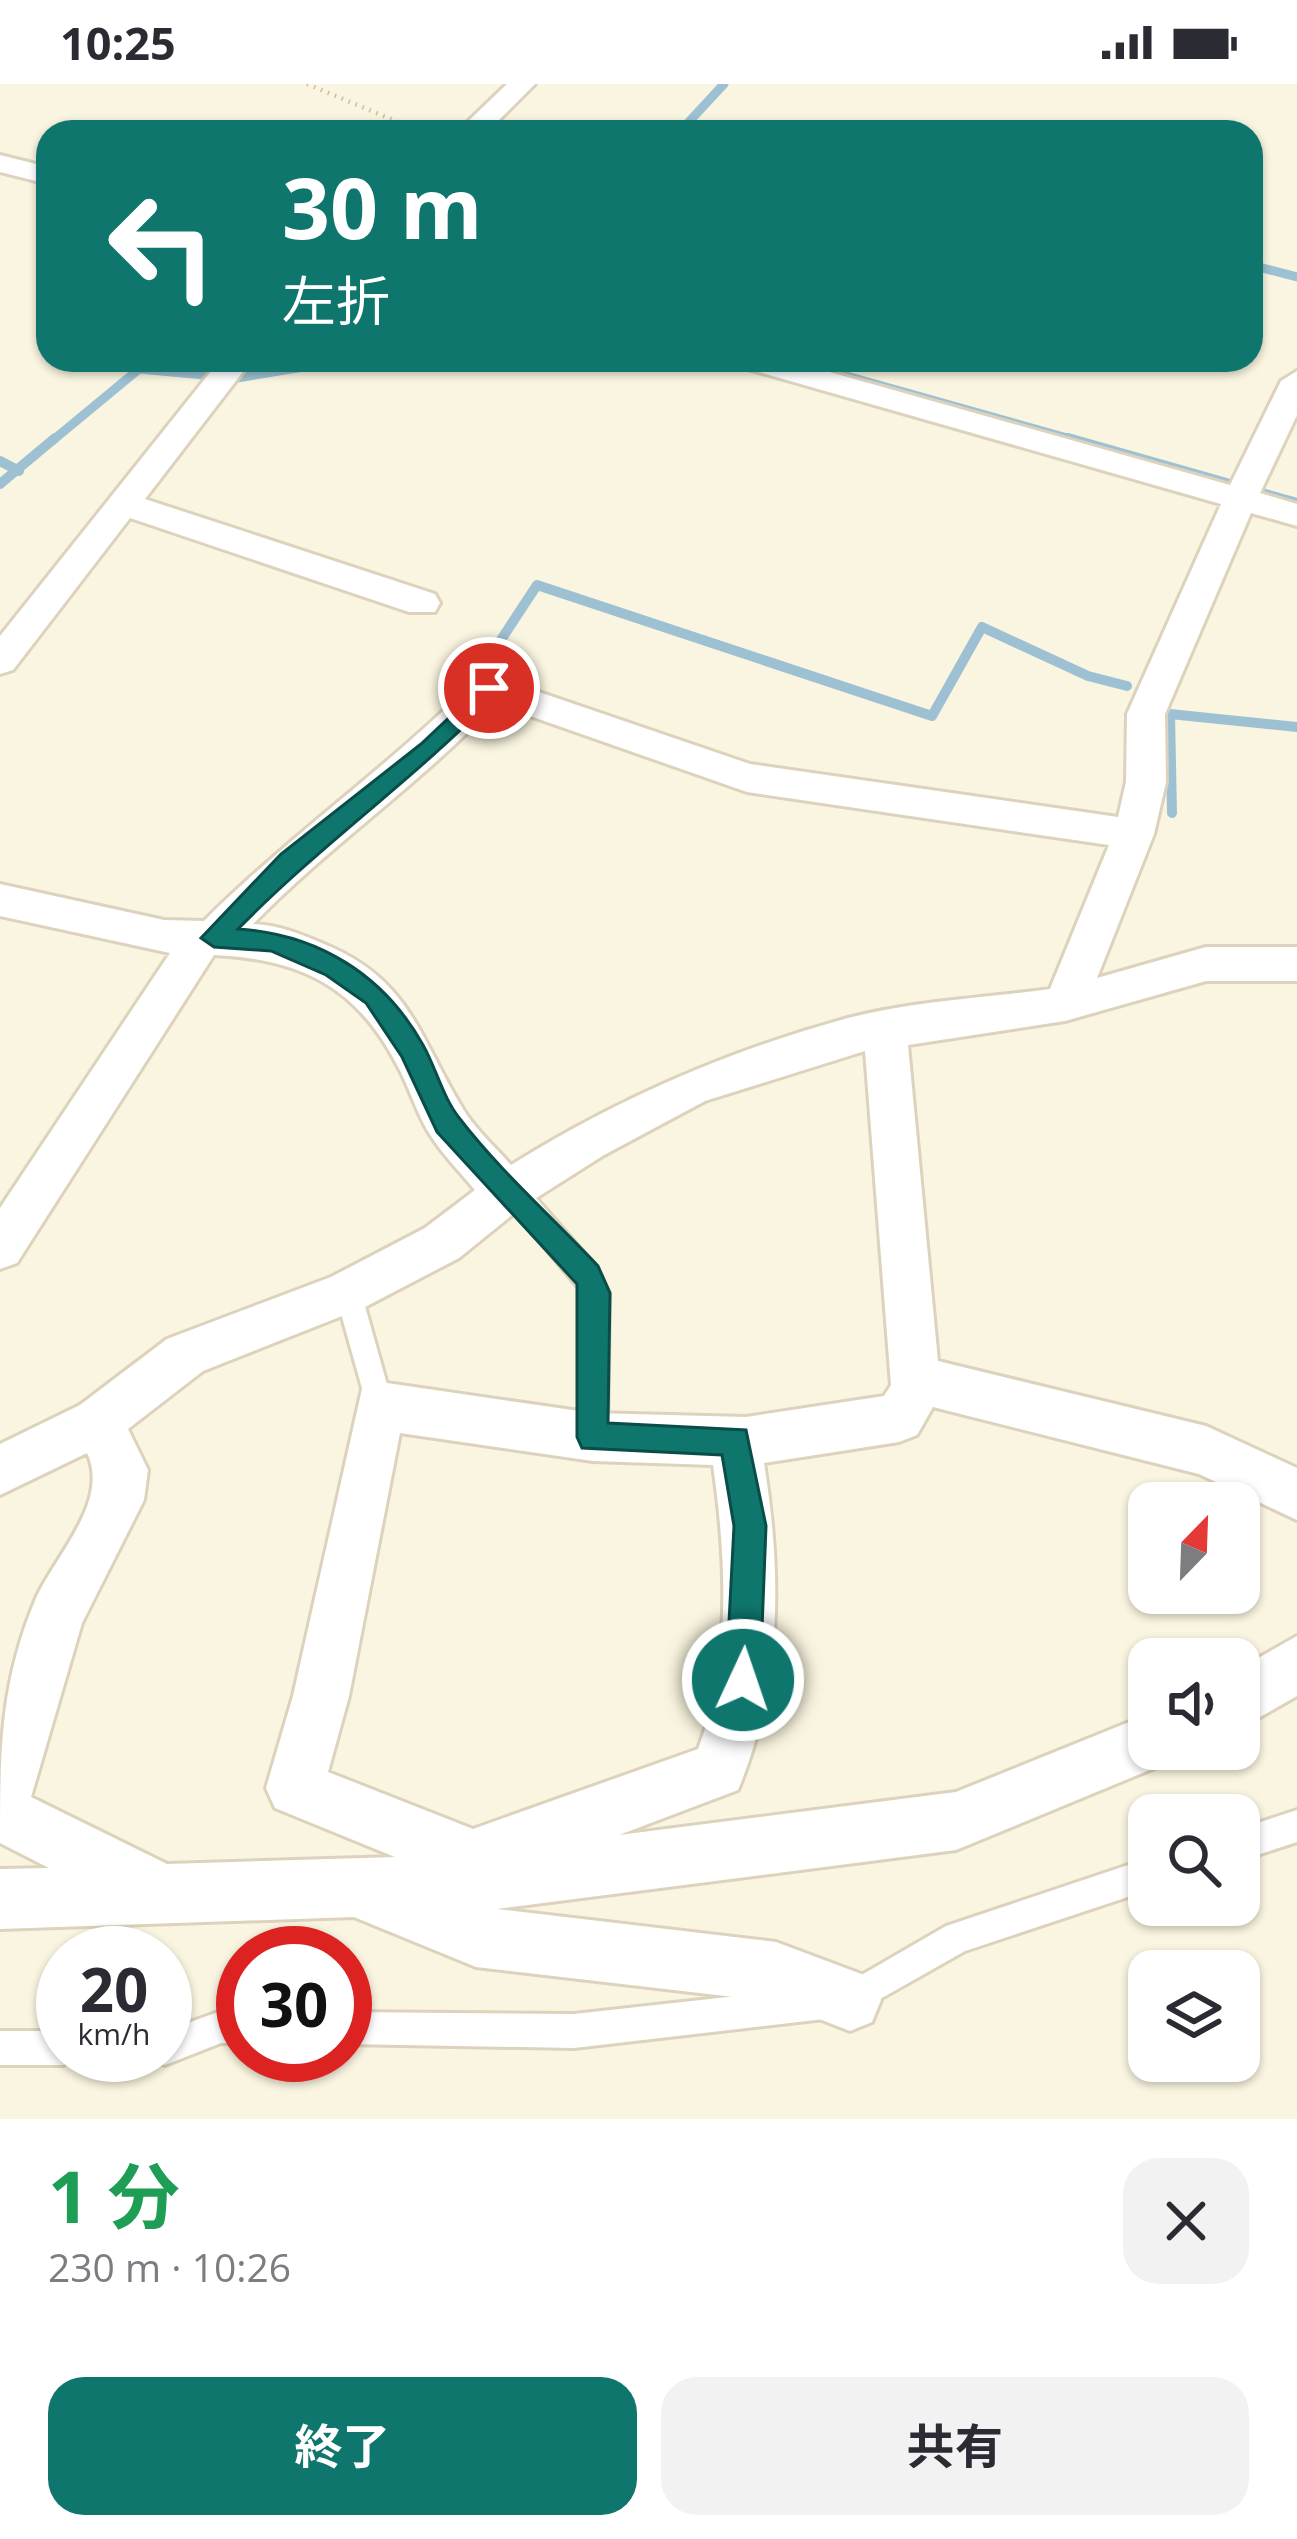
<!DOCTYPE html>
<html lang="ja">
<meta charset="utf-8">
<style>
body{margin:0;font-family:"Open Sans","Noto Sans JP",sans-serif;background:#f2f2f3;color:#2b2b33;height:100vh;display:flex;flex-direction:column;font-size:45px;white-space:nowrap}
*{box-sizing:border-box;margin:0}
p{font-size:39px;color:#7c7c81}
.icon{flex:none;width:66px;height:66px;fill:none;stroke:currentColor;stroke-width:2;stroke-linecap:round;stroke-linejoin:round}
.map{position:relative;height:2035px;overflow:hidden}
.side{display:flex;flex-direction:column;background:#fff;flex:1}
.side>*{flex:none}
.banner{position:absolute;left:36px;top:36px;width:1227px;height:252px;border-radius:36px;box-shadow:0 3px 9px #0004;background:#0f766e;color:#fff;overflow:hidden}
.needle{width:78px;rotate:23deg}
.controls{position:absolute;left:1128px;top:1398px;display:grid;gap:24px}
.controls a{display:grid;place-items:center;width:132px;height:132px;border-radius:24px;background:#fff;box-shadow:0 3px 9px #0004;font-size:60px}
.speed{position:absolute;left:36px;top:1842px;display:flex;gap:24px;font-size:60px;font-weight:700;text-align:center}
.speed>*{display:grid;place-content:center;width:156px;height:156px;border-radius:50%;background:#fff;box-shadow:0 3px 9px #0004;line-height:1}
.speed small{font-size:30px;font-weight:400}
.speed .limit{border:18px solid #d22;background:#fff;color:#111}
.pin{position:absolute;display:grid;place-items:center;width:102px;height:102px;color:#fff;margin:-51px;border:6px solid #fff;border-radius:50%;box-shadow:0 3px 12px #0007}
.me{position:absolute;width:132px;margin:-66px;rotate:3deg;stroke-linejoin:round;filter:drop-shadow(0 0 9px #0008)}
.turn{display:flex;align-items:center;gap:42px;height:252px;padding:0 48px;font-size:54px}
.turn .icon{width:156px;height:156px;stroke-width:2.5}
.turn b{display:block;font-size:84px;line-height:102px}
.round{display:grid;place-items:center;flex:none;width:126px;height:126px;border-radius:36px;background:#f2f2f3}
.summary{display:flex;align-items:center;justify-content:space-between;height:204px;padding:0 48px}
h1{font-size:72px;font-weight:700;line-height:90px;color:#1e9e55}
.primary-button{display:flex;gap:24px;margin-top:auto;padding:24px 48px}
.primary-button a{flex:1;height:138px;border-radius:36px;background:#0f766e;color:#fff;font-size:48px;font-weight:700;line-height:138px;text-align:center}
.primary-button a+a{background:#f2f2f3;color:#2b2b33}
.status{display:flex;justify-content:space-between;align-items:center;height:84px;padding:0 60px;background:#fff;direction:ltr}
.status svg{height:33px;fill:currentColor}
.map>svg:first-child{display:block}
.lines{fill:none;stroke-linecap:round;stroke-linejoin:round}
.stream-far1{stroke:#9dc1d3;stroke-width:9}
.stream{stroke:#9dc1d3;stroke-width:10}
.service-casing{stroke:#ddd2bc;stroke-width:6}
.minor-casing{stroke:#ddd2bc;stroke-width:6}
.path{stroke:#d2bb9d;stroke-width:4.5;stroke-dasharray:1.5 6;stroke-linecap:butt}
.service{fill:#fff;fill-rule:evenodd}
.minor{fill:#fff;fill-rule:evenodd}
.route{fill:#0f766e;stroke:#0a4d48;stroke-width:3}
</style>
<div class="status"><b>10:25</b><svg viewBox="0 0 49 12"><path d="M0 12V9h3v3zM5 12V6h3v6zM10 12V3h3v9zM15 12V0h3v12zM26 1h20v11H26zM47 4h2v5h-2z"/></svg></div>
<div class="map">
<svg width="1297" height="2035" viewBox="0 0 1297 2035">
<rect width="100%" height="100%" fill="#faf5e0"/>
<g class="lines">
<g class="stream-far1">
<path d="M713 48 686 41 724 0"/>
<path d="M1251 181 1297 193"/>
<path d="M790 276 1078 357"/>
<path d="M52 357 139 285 237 294 346 276"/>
</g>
<g class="stream">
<path d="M1068 354 1297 419"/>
<path d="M0 377 19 387"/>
<path d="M0 400 55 354"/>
<path d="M478 591 537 501 932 632 982 543 1088 592 1127 602"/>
<path d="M1172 729 1170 630 1297 643"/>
</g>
<defs>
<g id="service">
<path d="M513 1095 522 1098 597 1184 609 1209 607 1353 603 1362 593 1366 583 1362 579 1353 583 1209 504 1114 501 1106 504 1098Z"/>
<path d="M348 1196 357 1200 361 1208 393 1322 390 1331 380 1335 370 1331 367 1322 335 1208 339 1200Z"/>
<path d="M1297 1726V1758L1239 1777V1745Z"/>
<path d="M1149 1774V1806L965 1867 850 1932 574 1964 345 1960V1928L574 1930 846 1900 946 1842Z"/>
<path d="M221 1927H243V1959H221L165 1981 153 1976 151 1971H165V1947Z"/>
<path d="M0 1947H63V1971H77L63 1981H0Z"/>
</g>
<g id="minor">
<path d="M507 0H535L487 48H457Z"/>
<path d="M0 71 48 83V100L0 88Z"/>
<path d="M220 276H252L145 415 435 510 440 519 435 528H409L130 434 13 586 0 590V552Z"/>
<path d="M736 276H787L1230 401 1281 297 1297 287V331L1260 409 1297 420V442L1251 429 1165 630 1166 698 1154 750 1097 894 1206 863H1297V897H1206L1065 937 908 961 938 1277 1206 1342 1297 1384V1436L1199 1390 933 1323 917 1351 899 1358 764 1379C782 1491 782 1600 738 1706L619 1751 956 1708 1149 1630V1665H1174L1169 1678 956 1766 497 1825 776 1858 872 1894 881 1916 872 1938 850 1947 776 1918 476 1883 354 1833 0 1845V1785L49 1784 0 1759C0 1667 0 1598 37 1512 57 1470 110 1416 87 1369L0 1411V1360L80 1321 167 1255 331 1193 425 1144 475 1106C461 1089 445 1073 433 1055 417 1033 410 1003 396 979 355 901 299 875 214 871L17 1179 0 1185V1124L170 869 0 832V800L164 836 204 837C290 751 390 682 476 595L489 591 750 680 1118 733 1126 698 1127 630 1221 420 741 283ZM496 620 747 708 1109 761 1050 905C984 914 913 917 848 934 727 967 617 1015 511 1081 495 1063 475 1045 463 1025 419 953 410 895 324 860 300 850 279 841 253 840 330 761 420 700 496 620ZM865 967 891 1301 884 1312 746 1333 593 1329 380 1298 362 1305 293 1612 266 1704 275 1724 395 1773 167 1780 31 1713 82 1539 144 1416 148 1386 128 1345 203 1287 365 1223 459 1174 522 1123 604 1071 705 1017ZM400 1349 593 1377 713 1381C726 1472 732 1577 698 1665L473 1745 328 1688 349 1612Z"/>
<path d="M1297 1552V1612L1239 1645V1585Z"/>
</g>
</defs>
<use href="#service" class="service-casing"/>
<use href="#minor" class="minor-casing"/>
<g class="path">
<path d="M307 0 422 48"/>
<path d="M162 276 187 289"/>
</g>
<use href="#service" class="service"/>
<use href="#minor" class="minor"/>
</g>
<path class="route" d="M489 596 500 604 497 610C416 694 320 761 238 845 318 850 384 891 423 961 436 984 443 1014 460 1035 500 1087 553 1134 598 1182L610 1209 608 1339 746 1346 766 1442 760 1596 755 1608 743 1613 731 1608 726 1596 734 1442 722 1371 582 1364 577 1353V1200L437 1048 402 973 366 919 326 891 271 867 214 863 201 854 281 770 421 660Z"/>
</svg>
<div class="controls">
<a><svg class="needle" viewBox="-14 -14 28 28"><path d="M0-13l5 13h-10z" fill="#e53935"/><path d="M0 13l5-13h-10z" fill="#7c7c81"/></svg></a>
<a><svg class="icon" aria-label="sound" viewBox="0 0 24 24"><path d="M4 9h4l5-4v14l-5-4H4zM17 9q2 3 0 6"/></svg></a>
<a><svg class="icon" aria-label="search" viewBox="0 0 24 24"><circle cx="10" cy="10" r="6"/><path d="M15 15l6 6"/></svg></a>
<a><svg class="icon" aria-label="layers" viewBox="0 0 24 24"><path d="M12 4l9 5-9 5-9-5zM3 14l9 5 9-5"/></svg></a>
</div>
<div class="speed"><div>20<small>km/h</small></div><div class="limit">30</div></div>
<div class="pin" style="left:489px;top:604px;background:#d93025"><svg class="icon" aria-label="arrive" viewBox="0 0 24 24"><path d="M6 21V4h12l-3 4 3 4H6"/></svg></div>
<svg class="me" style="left:743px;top:1596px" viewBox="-20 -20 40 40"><circle r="17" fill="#0f766e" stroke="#fff" stroke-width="3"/><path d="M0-11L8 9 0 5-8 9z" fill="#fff"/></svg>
<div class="banner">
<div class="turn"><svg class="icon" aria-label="left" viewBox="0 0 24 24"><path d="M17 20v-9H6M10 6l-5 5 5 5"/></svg><div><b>30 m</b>左折</div></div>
</div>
</div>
<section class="side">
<div class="summary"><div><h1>1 分</h1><p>230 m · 10:26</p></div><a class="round"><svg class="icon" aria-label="close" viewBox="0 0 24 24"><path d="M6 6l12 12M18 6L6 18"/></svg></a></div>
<div class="primary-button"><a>終了</a><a>共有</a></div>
</section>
